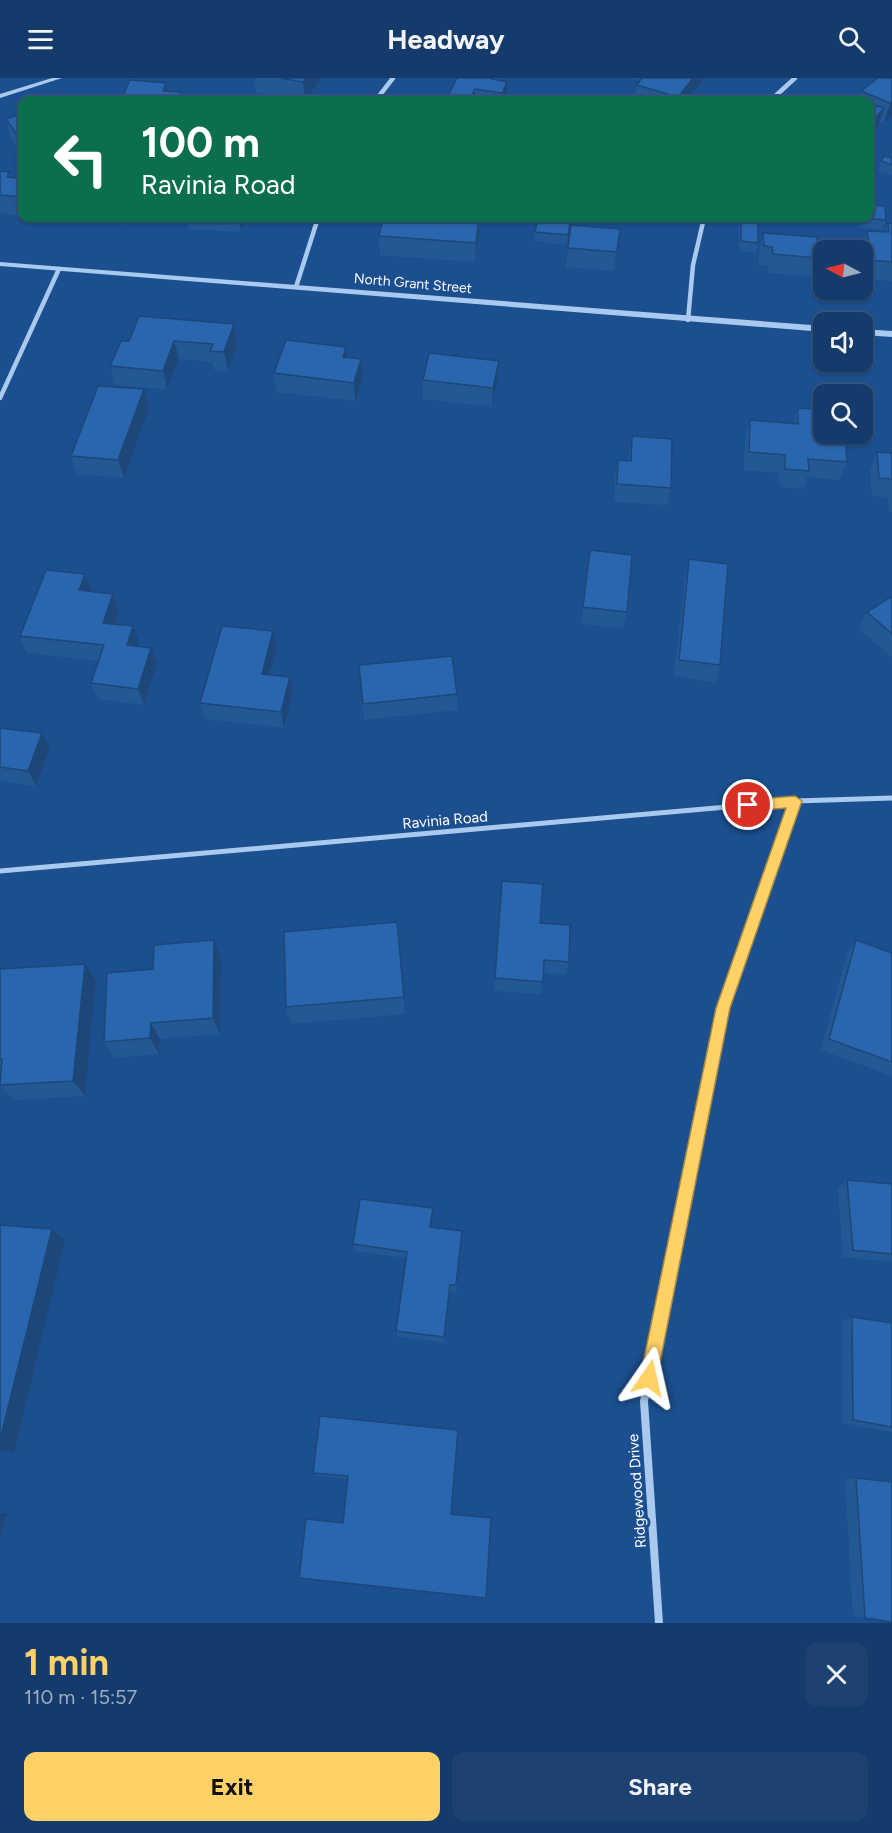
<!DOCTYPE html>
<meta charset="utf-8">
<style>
body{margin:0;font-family:Figtree,sans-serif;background:#1d4271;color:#f1f3f6;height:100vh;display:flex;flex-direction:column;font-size:22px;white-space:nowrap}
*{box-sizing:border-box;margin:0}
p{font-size:20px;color:#9dadc1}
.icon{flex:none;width:33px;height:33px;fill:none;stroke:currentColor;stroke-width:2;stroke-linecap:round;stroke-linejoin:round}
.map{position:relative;height:1545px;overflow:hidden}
.side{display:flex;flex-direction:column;background:#143b6b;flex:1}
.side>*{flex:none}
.guide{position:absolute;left:18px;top:18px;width:856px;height:126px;border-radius:12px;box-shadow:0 2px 4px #0004,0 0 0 2px #33557e;background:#0b6e4f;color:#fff;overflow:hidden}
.needle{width:39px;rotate:277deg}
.tools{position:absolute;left:813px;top:162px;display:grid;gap:12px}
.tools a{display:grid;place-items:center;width:60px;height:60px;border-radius:12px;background:#143b6b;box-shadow:0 2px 4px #0004,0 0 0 2px #33557e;font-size:30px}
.pin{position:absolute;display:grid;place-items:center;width:51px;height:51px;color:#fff;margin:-26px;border:3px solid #fff;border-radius:50%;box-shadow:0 2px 6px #0007}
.me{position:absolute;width:66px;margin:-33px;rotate:11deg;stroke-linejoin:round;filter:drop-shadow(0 0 4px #0008)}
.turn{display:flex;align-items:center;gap:21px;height:126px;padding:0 24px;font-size:27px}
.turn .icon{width:78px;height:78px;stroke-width:2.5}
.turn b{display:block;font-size:42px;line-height:51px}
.round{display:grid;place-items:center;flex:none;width:63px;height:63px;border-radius:12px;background:#1d4271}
.summary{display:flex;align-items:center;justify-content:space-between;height:102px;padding:0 24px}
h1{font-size:36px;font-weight:700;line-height:45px;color:#ffd166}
.cta{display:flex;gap:12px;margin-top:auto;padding:12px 24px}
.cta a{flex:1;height:69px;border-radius:12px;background:#ffd166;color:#111;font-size:24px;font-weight:700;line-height:69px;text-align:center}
.cta a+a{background:#1d4271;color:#f1f3f6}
header{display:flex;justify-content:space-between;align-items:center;height:78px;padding:0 24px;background:#143b6b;font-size:27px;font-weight:700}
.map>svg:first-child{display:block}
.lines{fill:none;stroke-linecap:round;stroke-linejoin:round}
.minor-far2{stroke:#a9c9ee;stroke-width:4.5}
.minor-far1{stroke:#a9c9ee;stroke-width:5}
.minor{stroke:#a9c9ee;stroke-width:8}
.tertiary{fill:#a9c9ee;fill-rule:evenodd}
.wall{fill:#245895}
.shaded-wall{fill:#1d4779}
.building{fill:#2a66ad;stroke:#1d4779;stroke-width:1.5}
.route{fill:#ffd166;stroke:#a68842;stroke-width:1.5}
.labels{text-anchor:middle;stroke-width:6;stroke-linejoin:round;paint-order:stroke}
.far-street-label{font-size:14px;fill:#fff;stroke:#1b4f8f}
.street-label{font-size:15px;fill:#fff;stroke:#1b4f8f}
</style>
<header><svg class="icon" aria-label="menu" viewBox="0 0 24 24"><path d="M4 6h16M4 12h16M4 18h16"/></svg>Headway<svg class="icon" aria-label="search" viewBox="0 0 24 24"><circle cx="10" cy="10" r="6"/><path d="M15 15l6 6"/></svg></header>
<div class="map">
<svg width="892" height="1545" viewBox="0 0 892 1545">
<rect width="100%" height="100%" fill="#1b4f8f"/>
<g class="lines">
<g class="minor-far2">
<path d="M376 22 393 0"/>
<path d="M771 22 795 0"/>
<path d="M296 209 318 140"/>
<path d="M688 242 693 187 704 140"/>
<path d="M0 320 59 191"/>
</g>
<g class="minor-far1">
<path d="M0 793 795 723 892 720"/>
<path d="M736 893 795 723"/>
</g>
<path class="minor" d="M659 1545 644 1323 723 930 736 891"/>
<g class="tertiary">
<path d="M52 0H62L0 20V16Z"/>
<path d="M0 184 824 248V254L0 188Z"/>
<path d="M862 251 892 253V259L862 257Z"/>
</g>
</g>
<g class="wall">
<path d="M255 0H322L305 22H300L256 14Z"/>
<path d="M457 0H498V2L507 4V22H448V18Z"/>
<path d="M632 0H693L702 4 687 22H635L637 7 640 2Z"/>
<path d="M892 0V38L884 45 880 43 878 49 870 59V22H858L861 13Z"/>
<path d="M167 13 181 14 183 22H124L123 18Z"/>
<path d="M22 36V76L11 60 6 41Z"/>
<path d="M892 80V97L878 93 881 83Z"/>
<path d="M22 91V138L1 136 0 132V93L10 94 12 100H16Z"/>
<path d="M89 140H132L128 147 90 143Z"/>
<path d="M187 140H245L241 154 189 151Z"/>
<path d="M383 140H480L479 155 475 184 380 177 379 158Z"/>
<path d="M571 140 567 167 535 163V154Z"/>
<path d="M574 140H625L624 144Z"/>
<path d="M741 140 758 165 756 175 739 173V150Z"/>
<path d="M859 140H870L886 142 883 152 860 150Z"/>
<path d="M888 145 892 146V203L865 201 862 184V172H861L867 153 885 154Z"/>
<path d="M620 151 614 193 566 189 568 170Z"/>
<path d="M763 155 818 180 813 198 768 195V188L759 187V174Z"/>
<path d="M234 246 237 265 228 293 214 292 212 284 179 281 167 311 115 307 110 288 129 263Z"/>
<path d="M346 269 347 279 363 300 355 323 277 314 274 295Z"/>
<path d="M499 283 498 302 492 329 423 321V302Z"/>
<path d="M149 330 124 400 77 396 71 378Z"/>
<path d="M798 330 847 384 840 402 807 399 803 411 780 409 779 395 744 392 745 360 750 342 793 345Z"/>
<path d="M632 358 671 410 667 427 614 424 615 400 618 382 628 383Z"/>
<path d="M877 374 892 375V434H889L888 419 872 418 870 392Z"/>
<path d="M590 472 627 534 623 550 581 546Z"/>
<path d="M689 481 720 587 715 604 674 598 685 499Z"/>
<path d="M92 513 113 516 119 533 114 546 139 565 138 568 151 570 157 586 144 627 98 621 91 605 99 583 27 575 20 558Z"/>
<path d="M892 518V579L859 551 867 534Z"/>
<path d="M277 570 270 597 290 599 293 615 284 650 205 641 200 625Z"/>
<path d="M359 587 457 616V632L364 642Z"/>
<path d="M0 650 50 671 36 708 0 703Z"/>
<path d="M502 803 540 845 569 884 566 897 543 895 541 916 494 913Z"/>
<path d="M397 844 405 936 291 946 286 929Z"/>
<path d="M214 862 221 880 220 956 160 961 159 976 114 980 104 964 153 891Z"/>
<path d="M856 862 892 875V998L821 972 847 875Z"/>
<path d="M0 891 96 903 85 1018 14 1022 0 1008Z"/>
<path d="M847 1102 892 1106V1184L843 1179 838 1111Z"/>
<path d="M433 1138 432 1149 462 1153 456 1214 450 1213 444 1265 397 1258 396 1253 406 1180 355 1173 353 1166Z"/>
<path d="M852 1239 892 1245V1354L843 1345 842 1244Z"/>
<path d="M320 1338 451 1436 343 1445 348 1400 318 1398 313 1395Z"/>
<path d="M856 1400 865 1540 853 1538 845 1401Z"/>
</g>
<g class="shaded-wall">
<path d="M306 0H322L305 22 303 4Z"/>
<path d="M693 0H703L702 4 687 22H678V19Z"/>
<path d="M507 4V22H501L502 15Z"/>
<path d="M166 5 169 22 163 13Z"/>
<path d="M475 11V22H470V21Z"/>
<path d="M181 14 183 22H178Z"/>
<path d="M892 24V38L884 45 890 25Z"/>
<path d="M884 30 878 49 870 59V46Z"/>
<path d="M126 140H132L128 147Z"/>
<path d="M239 140H245L241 154Z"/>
<path d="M479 140V155L475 184 476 165Z"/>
<path d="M234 246 237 265 228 293 224 274Z"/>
<path d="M174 263 179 281 167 311 163 293Z"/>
<path d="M346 269 348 288 343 279Z"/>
<path d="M361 281 363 300 355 323 354 305Z"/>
<path d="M499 283 498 302 492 329 493 310Z"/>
<path d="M144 311 149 330 124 400 118 382Z"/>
<path d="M85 496 92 513 79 512Z"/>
<path d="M113 516 119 533 109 562 103 545Z"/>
<path d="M133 548 139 565 133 584 127 567Z"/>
<path d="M273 553 277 570 265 612 262 596Z"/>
<path d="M151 570 157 586 144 627 138 611Z"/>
<path d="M290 599 293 615 284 650 281 634Z"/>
<path d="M42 655 50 671 36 708 28 693Z"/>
<path d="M214 862 221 880 220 956 213 940Z"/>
<path d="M85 886 96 903 85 1018 73 1003Z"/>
<path d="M151 945 160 961 159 976 150 960Z"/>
<path d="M433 1130V1138L431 1157 430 1149Z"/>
<path d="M52 1151 65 1162 14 1375 0 1372V1362Z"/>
<path d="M0 1435H7L0 1460Z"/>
</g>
<g class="building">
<path d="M280 0H306L303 4Z"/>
<path d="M457 0H493L492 1 507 4 502 15 475 11 470 21 448 18Z"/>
<path d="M642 0H693L678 19 637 7Z"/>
<path d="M878 0H892V24L890 25 861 13Z"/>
<path d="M130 2 166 5 163 13 181 14 178 22H129L131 19 123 18Z"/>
<path d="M81 17 85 22H65Z"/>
<path d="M247 20 264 22H246Z"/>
<path d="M870 26 884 30 870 46Z"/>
<path d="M22 36V62L21 63 6 41Z"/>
<path d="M884 78 892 80V87L881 83Z"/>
<path d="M21 91H22V119L0 117V93L10 94 7 99 16 100Z"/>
<path d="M870 127 885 128 886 142 863 140H870Z"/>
<path d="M383 140H479L476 165 379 158Z"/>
<path d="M538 140H571L568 157 535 154Z"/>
<path d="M741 140 758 141V165L741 163Z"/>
<path d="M888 145 892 146V184L871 182 867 153 889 154Z"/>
<path d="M571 147 620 151 617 174 568 170Z"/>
<path d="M763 155 817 159 818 180 773 176 772 169 764 168Z"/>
<path d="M139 238 234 246 224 274 210 273 213 266 174 263 163 293 110 288 121 263H129Z"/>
<path d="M286 262 346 269 343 279 361 281 354 305 274 295Z"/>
<path d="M429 275 499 283 493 310 423 302Z"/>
<path d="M98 308 144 311 118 382 71 378Z"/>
<path d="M798 330 824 332V356H845L847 384 808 381 809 393 785 391V377L749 374 750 342 798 346Z"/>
<path d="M632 358 672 361 671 410 617 406 618 382 631 383Z"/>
<path d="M877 374 892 375V401L879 400Z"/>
<path d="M590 472 632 477 627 534 583 529Z"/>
<path d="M689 481 728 486 720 587 679 582Z"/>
<path d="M46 492 85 496 79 512 113 516 103 545 133 548 127 567 151 570 138 611 91 605 104 567 20 558Z"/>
<path d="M892 518V556L867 534Z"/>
<path d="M222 548 273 553 262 596 290 599 281 634 200 625Z"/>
<path d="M452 578 457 616 363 626 359 587Z"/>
<path d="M0 650 42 655 28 693 0 689Z"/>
<path d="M502 803 543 806 540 845 570 847 569 884 544 882 543 904 495 900Z"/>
<path d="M397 844 404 919 286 929 284 854Z"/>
<path d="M214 862 213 940 151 945 150 960 104 964 107 895 153 891 154 867Z"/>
<path d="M856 862 892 875V984L829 961Z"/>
<path d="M85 886 73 1003 0 1007 2 981H0V891Z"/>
<path d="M847 1102 892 1106V1176L853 1172Z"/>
<path d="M360 1121 433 1130 430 1149 462 1153 456 1207H450L444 1259 396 1253 407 1174 353 1166Z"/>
<path d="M0 1147 52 1151 0 1362Z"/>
<path d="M852 1239 892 1245V1349L853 1342Z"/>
<path d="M320 1338 458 1352 451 1436 491 1440 486 1520 299 1500 306 1441 343 1445 348 1398 313 1395Z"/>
<path d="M856 1400 892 1404V1544L865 1540Z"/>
</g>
<path class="route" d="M795 718 802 723 730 930 657 1300 655 1306 649 1308 643 1306 640 1300 716 930 786 730 748 733 742 727 748 722Z"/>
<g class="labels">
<g class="far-street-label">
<text transform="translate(413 205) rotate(5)" y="5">North Grant Street</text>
</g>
<g class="street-label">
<text transform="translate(445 742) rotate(-5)" y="5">Ravinia Road</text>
<text transform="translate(637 1413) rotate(-94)" y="5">Ridgewood Drive</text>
</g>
</g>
</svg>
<div class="tools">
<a><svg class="needle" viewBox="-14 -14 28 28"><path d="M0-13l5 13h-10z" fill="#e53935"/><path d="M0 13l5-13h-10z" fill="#9dadc1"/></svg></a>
<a><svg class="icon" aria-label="sound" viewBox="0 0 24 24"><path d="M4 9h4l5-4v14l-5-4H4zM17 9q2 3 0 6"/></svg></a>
<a><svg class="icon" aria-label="search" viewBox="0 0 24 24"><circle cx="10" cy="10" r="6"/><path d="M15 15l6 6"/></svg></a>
</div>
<div class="pin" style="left:748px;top:727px;background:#d93025"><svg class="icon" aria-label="arrive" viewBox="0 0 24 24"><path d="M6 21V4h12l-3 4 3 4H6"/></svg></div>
<svg class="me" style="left:649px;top:1300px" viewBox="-20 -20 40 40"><path d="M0-17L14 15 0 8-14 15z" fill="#ffd166" stroke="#fff" stroke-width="4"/></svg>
<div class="guide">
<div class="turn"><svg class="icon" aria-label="left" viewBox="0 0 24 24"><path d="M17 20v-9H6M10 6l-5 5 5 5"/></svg><div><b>100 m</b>Ravinia Road</div></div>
</div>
</div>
<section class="side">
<div class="summary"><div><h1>1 min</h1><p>110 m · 15:57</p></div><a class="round"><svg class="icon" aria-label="close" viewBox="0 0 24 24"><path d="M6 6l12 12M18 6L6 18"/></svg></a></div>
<div class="cta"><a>Exit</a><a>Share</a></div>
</section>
